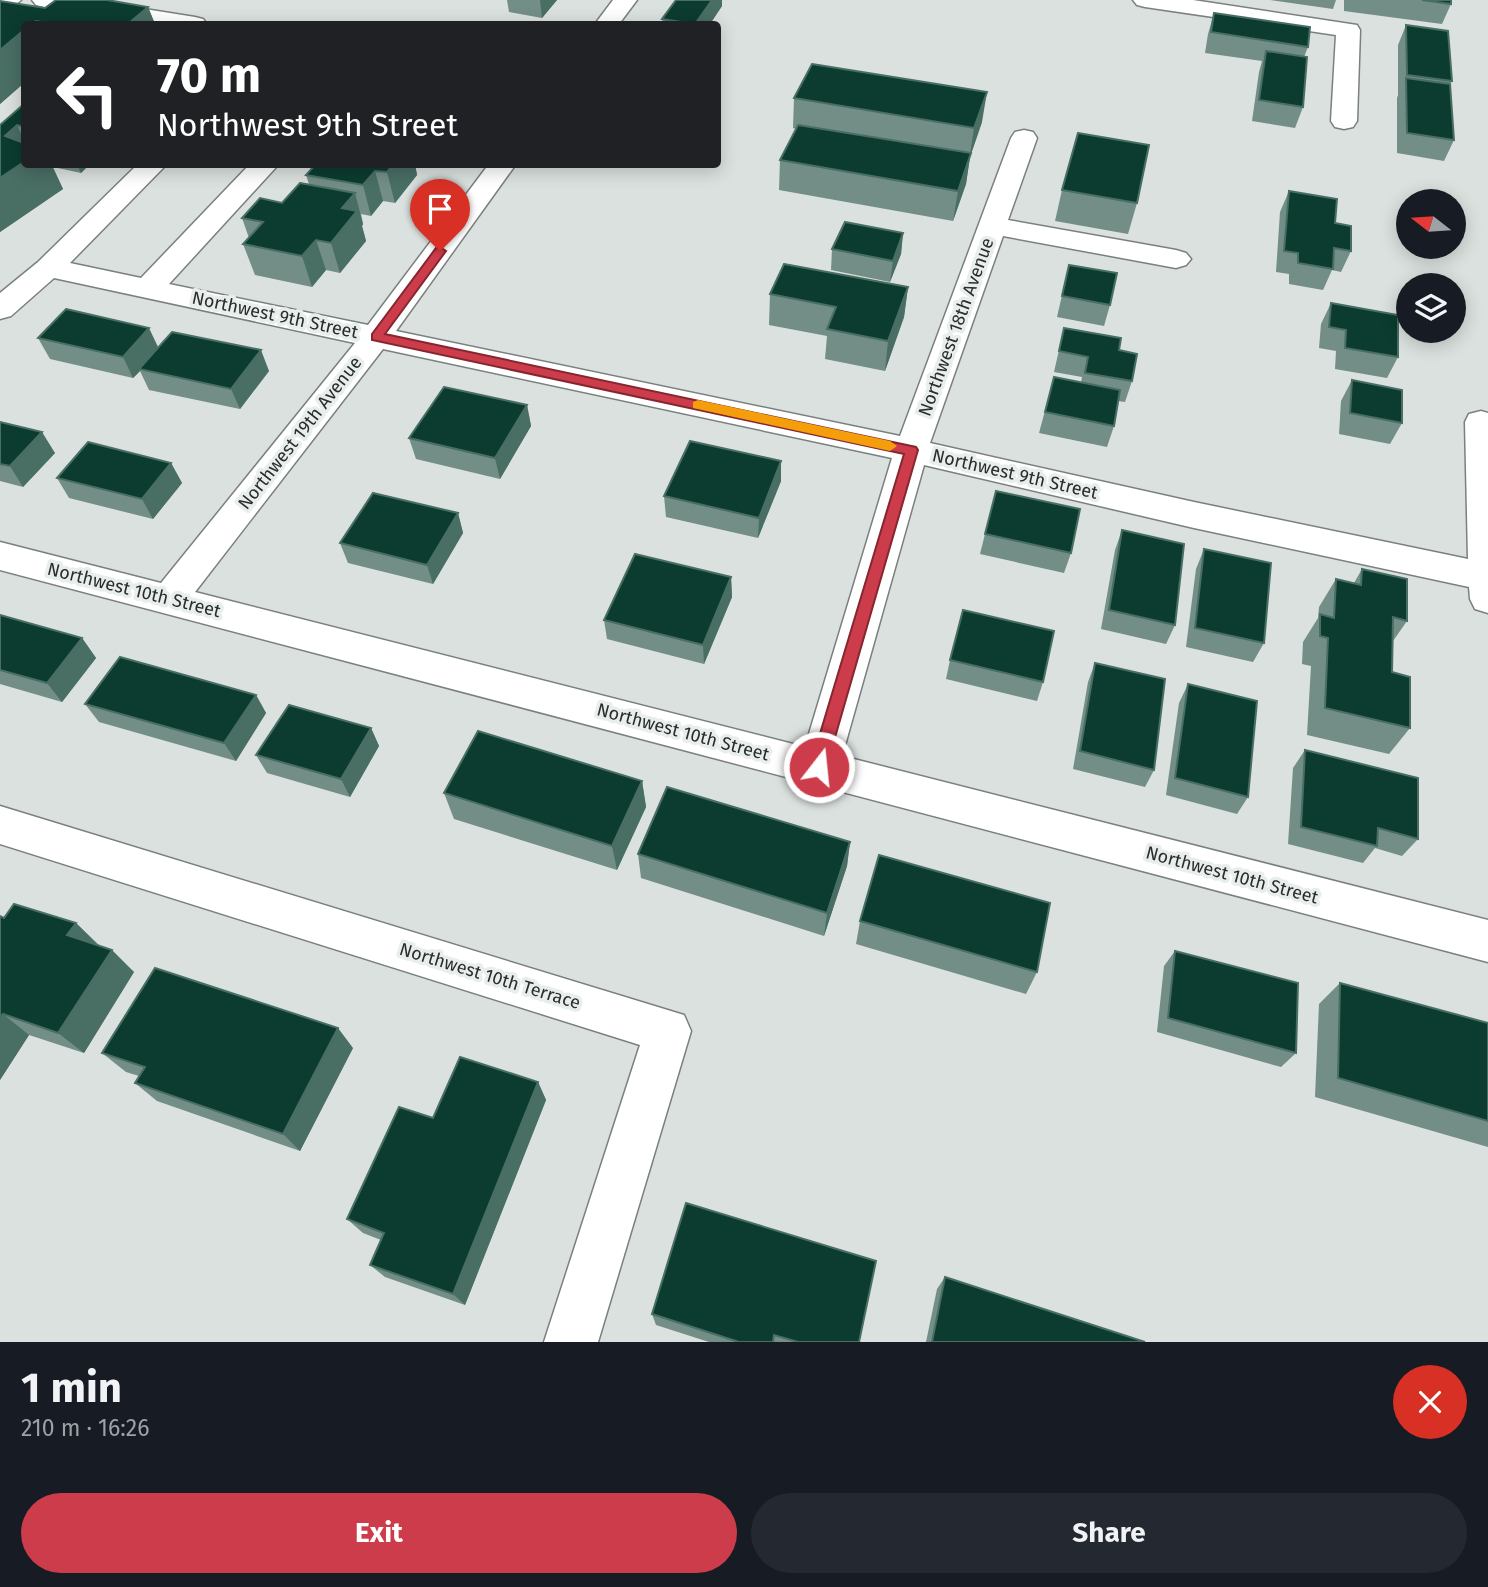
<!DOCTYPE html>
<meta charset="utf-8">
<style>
body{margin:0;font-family:"Fira Sans",sans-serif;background:#242831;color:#f1f3f6;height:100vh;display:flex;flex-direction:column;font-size:26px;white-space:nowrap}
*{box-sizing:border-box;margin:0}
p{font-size:23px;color:#9ea1a6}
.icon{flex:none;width:38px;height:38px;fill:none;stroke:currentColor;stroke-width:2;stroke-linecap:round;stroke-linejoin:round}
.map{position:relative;height:1342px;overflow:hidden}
.details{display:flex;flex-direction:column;background:#171b24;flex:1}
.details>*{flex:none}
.hud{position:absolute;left:21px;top:21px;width:700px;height:147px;border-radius:7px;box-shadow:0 4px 18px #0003;background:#202124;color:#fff;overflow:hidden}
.needle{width:46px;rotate:287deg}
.buttons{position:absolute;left:1396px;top:189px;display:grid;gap:14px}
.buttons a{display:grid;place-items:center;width:70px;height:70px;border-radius:50%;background:#171b24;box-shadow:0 4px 18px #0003;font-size:35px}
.pin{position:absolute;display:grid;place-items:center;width:60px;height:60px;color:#fff;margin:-72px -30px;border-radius:50% 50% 50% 0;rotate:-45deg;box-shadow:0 0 7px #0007}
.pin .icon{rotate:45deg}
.me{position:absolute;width:77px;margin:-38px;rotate:16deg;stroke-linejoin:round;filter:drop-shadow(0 0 5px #0008)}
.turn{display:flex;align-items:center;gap:24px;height:147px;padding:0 21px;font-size:32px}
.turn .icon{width:91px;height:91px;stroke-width:2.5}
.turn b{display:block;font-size:49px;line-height:60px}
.round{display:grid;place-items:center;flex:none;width:74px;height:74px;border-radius:37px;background:#242831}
.overview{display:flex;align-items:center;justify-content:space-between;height:119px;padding:0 21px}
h1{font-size:42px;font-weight:700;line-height:52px}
.button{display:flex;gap:14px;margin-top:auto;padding:14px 21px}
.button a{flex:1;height:80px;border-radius:42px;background:#cd3c4a;color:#fff;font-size:28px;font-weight:700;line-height:80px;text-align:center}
.button a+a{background:#242831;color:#f1f3f6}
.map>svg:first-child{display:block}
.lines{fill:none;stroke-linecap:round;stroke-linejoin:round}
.minor-casing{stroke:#7a807e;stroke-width:3}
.minor{fill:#fff;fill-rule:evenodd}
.wall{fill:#738e86}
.shaded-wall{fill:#496e64}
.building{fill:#0b3c2f;stroke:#496e64;stroke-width:2}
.route{fill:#cd3c4a;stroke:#852730;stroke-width:2}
.slow{fill:#f59e0b}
.labels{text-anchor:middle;stroke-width:7;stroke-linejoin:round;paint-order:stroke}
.street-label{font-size:18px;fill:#2b2d2c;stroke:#e8eeec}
</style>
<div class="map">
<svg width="1488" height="1342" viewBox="0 0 1488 1342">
<rect width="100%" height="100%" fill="#dbe1de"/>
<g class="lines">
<defs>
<g id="minor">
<path d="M0 0H21L8 12 0 14Z"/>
<path d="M32 0H88L195 17 203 19 207 24H153L44 7 36 5Z"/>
<path d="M613 0H637L619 24H595Z"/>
<path d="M1133 0H1193L1357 25 1360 30 1357 121 1353 127 1344 129 1335 127 1331 121 1336 35 1145 7 1137 5Z"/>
<path d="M1024 130 1033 132 1037 138 1008 220 1176 250 1186 253 1191 259 1186 265 1176 268 1003 236 930 443 1194 502 1468 559 1465 422 1469 414 1481 411 1488 413V613L1475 609 1470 599 1469 587 1194 528 924 465 842 756 1488 920V962L0 570V542L161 583 355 343 54 278 11 316 0 319V293L38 262 138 164H167L70 263 141 278 250 164H279L169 284 368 325 489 164H516L396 331 900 436 1011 138 1015 132ZM383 349 892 458 805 747 195 592Z"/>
<path d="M0 806 684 1015 691 1031 598 1342H544L640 1045 0 844Z"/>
</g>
</defs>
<use href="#minor" class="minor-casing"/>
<use href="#minor" class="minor"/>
</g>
<g class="wall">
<path d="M507 0H557L542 18 509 12Z"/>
<path d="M676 0H722V6L710 24H663L662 19Z"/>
<path d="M1270 0H1336L1333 9Z"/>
<path d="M1344 0H1451V4L1442 24 1344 11Z"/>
<path d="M0 1 45 8 148 7 155 24H24V83L0 104Z"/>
<path d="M1214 13 1308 47 1304 57 1303 107 1295 128 1252 121 1259 72 1262 61 1205 53 1208 34Z"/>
<path d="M1406 25 1452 81 1450 84 1454 140 1444 161 1397 153V98L1398 95V45Z"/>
<path d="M794 98 982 122 970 157 966 184 953 221 779 190 780 160 796 129 793 128Z"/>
<path d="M24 104V164H90L81 173 53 167 63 189 0 232V125Z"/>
<path d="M309 164H415L417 175 395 203 383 201 371 216 361 214 363 224 362 226 366 241 340 273 326 270 312 287 255 275 243 244 249 238 242 218 282 203 309 184 306 175 311 170Z"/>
<path d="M1062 190 1137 203 1128 234 1055 221Z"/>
<path d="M1289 191 1335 223 1351 251 1341 272 1332 270 1323 290 1289 284V274L1276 272 1280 212Z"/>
<path d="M903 233 901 254 890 282 831 270 832 249Z"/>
<path d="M1069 265 1110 305 1104 326 1057 317Z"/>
<path d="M908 287 904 317 885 371 825 359 827 336 769 325 770 294Z"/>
<path d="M1331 303 1398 357 1387 378 1335 369 1336 351 1319 348 1321 324Z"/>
<path d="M1064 328 1119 350 1132 381 1125 402 1118 401 1114 426 1107 447 1039 433 1054 377 1081 383 1082 377 1054 372Z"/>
<path d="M38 338 158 347 269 371 240 409 149 390 140 371 133 378 50 359Z"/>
<path d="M1352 380 1402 423 1390 444 1339 434 1341 401Z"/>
<path d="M527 405 531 426 500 479 416 459 409 438Z"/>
<path d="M0 422 55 453 23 487 0 481Z"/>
<path d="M171 463 182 483 153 519 69 498 57 478Z"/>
<path d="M781 481 758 538 666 517 664 496Z"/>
<path d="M458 513 463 533 433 584 348 563 340 543Z"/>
<path d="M1122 530 1175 625 1166 644 1101 629 1115 550Z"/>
<path d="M985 534 1071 553 1064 573 980 554Z"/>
<path d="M1204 549 1264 643 1253 662 1186 647 1196 569Z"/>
<path d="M1362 569 1407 621 1393 641 1392 672 1410 728 1389 754 1307 735 1311 666 1302 664 1303 642 1318 618 1319 607 1336 579 1354 583Z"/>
<path d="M731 577 732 597 704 664 607 639 604 620Z"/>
<path d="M0 615 82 638 96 658 62 702 0 684Z"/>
<path d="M950 660 1043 682 1037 701 946 679Z"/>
<path d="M1095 663 1154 770 1145 787 1073 769 1088 682Z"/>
<path d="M1188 684 1248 797 1237 814 1166 795 1179 703Z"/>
<path d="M256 695 266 713 236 761 99 722 85 704Z"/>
<path d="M371 728 379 746 350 797 267 773 256 755Z"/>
<path d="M1305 750 1418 839 1402 856 1375 848 1363 863 1288 844 1293 768Z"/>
<path d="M642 781 646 807 617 870 454 819 444 793Z"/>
<path d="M850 842 847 866 824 936 641 878 638 854Z"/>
<path d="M0 916 4 918 76 923 99 945 134 972 84 1053 29 1035 0 1080Z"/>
<path d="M860 921 1037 972 1026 994 856 944Z"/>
<path d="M1175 951 1296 1053 1281 1067 1157 1032 1164 966Z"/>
<path d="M1340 983 1488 1023V1147L1315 1097 1319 1004Z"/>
<path d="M353 1048 300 1151 157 1101 135 1083 139 1076 126 1072 102 1053Z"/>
<path d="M538 1082 546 1100 465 1305 385 1277 370 1265 381 1240 363 1233 347 1219 433 1118Z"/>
<path d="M945 1277 1145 1342H926L937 1289Z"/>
<path d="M652 1314 859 1342H709L656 1325Z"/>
</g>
<g class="shaded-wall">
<path d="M540 0H557L542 18Z"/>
<path d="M712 0H722V6L710 24H695Z"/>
<path d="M148 7 155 24H130L129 23Z"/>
<path d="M24 30V83L0 104V50Z"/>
<path d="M987 92 982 122 970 157 966 184 953 221 958 191 970 155 974 128Z"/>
<path d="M17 125 24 140V164H51L63 189 0 232V178L5 136Z"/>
<path d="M77 164H90L81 173Z"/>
<path d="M393 164H415L417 175 395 203 387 172Z"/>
<path d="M375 171 383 201 371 216 363 185Z"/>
<path d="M355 193 363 224 362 226 366 241 340 273 331 243 342 208Z"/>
<path d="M903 233 901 254 890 282 893 261Z"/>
<path d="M316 240 326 270 312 287 302 256Z"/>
<path d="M908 287 904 317 885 371 888 341Z"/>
<path d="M149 328 159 349 139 369 140 371 133 378 123 357Z"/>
<path d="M261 350 269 371 240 409 231 389Z"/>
<path d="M527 405 531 426 500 479 495 458Z"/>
<path d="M42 432 55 453 23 487 10 466Z"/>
<path d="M781 461V481L758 538 759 518Z"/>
<path d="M171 463 182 483 153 519 142 499Z"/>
<path d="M458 513 463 533 433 584 427 565Z"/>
<path d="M731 577 732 597 704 664 703 645Z"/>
<path d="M82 638 96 658 62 702 47 683Z"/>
<path d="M256 695 266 713 236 761 224 743Z"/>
<path d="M371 728 379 746 350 797 341 779Z"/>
<path d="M642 781 646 807 617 870 612 846Z"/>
<path d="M850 842 847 866 824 936 827 913Z"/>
<path d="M76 923 99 946 67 935Z"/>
<path d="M112 950 134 972 84 1053 58 1033Z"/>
<path d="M3 1014 29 1035 0 1080V1018Z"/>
<path d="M338 1028 353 1048 300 1151 283 1134Z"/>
<path d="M538 1082 546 1100 465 1305 453 1294Z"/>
</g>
<g class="building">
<path d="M56 0H107L148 7 129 23 136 24H53L36 21 32 24H24V30L0 50V1L45 8Z"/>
<path d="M676 0H712L695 24 662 19Z"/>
<path d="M1422 0H1451V4Z"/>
<path d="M1214 13 1310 27 1308 47 1211 32Z"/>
<path d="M1406 25 1448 31 1452 81 1407 75Z"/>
<path d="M1266 51 1307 57 1303 107 1259 100Z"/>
<path d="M812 64 987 92 974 128 794 98Z"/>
<path d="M1406 78 1450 84 1454 140 1407 133Z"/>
<path d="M24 104V127L17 125 5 136 24 143V162L0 178V125Z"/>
<path d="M798 125 971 153 958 191 780 160Z"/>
<path d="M1078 133 1149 145 1137 203 1062 190Z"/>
<path d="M316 164H393L387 172 375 171 363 185 306 175Z"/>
<path d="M300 183 355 193 342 208 357 211 331 243 316 240 302 256 243 244 263 222 242 218 260 198 282 203Z"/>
<path d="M1289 191 1337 199 1335 223 1351 226V251L1334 248 1333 269 1298 263V253L1284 251Z"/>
<path d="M845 222 903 233 893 261 832 249Z"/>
<path d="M784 264 908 287 888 341 827 329 836 307 770 294Z"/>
<path d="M1069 265 1117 273 1110 305 1062 296Z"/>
<path d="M1331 303 1398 315V357L1345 348 1346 330 1329 327Z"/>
<path d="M66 309 149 328 123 357 38 338Z"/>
<path d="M1064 328 1121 338 1119 350 1137 354 1132 381 1085 373 1088 357 1059 351Z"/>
<path d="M172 332 261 350 231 389 139 369Z"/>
<path d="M1054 377 1120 390 1114 426 1045 412Z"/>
<path d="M1352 380 1402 390V423L1350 413Z"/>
<path d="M444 387 527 405 495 458 409 438Z"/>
<path d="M0 422 42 432 10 466 0 464Z"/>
<path d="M690 441 781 461 759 518 664 496Z"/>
<path d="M88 442 171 463 142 499 57 478Z"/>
<path d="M996 491 1080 509 1071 553 985 534Z"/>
<path d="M373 493 458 513 427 565 340 543Z"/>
<path d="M1122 530 1184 544 1175 625 1109 610Z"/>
<path d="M1204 549 1271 563 1264 643 1195 628Z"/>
<path d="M635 554 731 577 703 645 604 620Z"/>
<path d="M1362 569 1407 579V621L1393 617 1392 672 1410 677V728L1325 708 1328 638 1320 636V614L1334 618 1336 579 1361 585Z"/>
<path d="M963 610 1054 631 1043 682 950 660Z"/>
<path d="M0 615 82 638 47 683 0 670Z"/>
<path d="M120 657 256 695 224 743 85 704Z"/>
<path d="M1095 663 1165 679 1154 770 1080 751Z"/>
<path d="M1188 684 1257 701 1248 797 1175 778Z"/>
<path d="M289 705 371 728 341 779 256 755Z"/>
<path d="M478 731 642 781 612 846 444 793Z"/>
<path d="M1305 750 1418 778V839L1378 828 1377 846 1301 827Z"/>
<path d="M667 787 850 842 827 913 638 854Z"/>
<path d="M879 855 1050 903 1037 972 860 921Z"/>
<path d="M14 904 76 923 67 935 112 950 58 1033 3 1014 0 1018V916L4 918Z"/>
<path d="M1175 951 1298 983 1296 1053 1168 1018Z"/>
<path d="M155 968 338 1028 283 1134 135 1083 145 1067 102 1053Z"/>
<path d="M1340 983 1488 1023V1121L1338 1078Z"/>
<path d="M460 1057 538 1082 453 1294 370 1265 384 1233 347 1219 399 1107 433 1118Z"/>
<path d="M686 1203 876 1261 859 1342H798L774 1335 773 1342H739L652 1314Z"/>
<path d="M945 1277 1145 1342H932Z"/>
</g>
<path class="route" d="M440 247 446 251 385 334 916 447 918 450 825 772 819 775 813 772 810 767 904 454 372 340V334L436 248Z"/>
<path class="slow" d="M698 400 890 441 897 446 890 451 693 408V402Z"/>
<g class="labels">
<g class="street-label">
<text transform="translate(275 315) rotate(12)" y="6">Northwest 9th Street</text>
<text transform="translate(956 327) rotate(-70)" y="6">Northwest 18th Avenue</text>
<text transform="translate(300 433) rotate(-52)" y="6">Northwest 19th Avenue</text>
<text transform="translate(1015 474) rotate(13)" y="6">Northwest 9th Street</text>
<text transform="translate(134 590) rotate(14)" y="6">Northwest 10th Street</text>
<text transform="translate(683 732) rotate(15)" y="6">Northwest 10th Street</text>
<text transform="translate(1232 875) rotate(15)" y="6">Northwest 10th Street</text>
<text transform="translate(490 976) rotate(17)" y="6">Northwest 10th Terrace</text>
</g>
</g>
</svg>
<div class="buttons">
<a><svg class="needle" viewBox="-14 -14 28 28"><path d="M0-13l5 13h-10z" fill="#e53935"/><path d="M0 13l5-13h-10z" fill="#9ea1a6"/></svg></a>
<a><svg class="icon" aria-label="layers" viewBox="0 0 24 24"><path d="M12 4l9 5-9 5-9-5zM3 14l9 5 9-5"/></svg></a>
</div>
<div class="pin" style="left:440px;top:251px;background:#d93025"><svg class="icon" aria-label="arrive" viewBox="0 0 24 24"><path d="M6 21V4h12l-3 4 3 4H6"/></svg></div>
<svg class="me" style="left:819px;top:767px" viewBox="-20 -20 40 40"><circle r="17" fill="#cd3c4a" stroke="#fff" stroke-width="3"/><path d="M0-11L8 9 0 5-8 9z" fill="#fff"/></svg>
<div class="hud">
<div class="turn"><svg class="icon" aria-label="left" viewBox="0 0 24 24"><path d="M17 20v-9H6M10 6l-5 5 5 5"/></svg><div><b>70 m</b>Northwest 9th Street</div></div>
</div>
</div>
<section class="details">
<div class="overview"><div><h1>1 min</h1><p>210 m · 16:26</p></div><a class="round" style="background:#d93025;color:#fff"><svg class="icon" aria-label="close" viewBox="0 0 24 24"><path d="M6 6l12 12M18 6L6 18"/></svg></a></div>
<div class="button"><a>Exit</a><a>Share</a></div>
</section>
